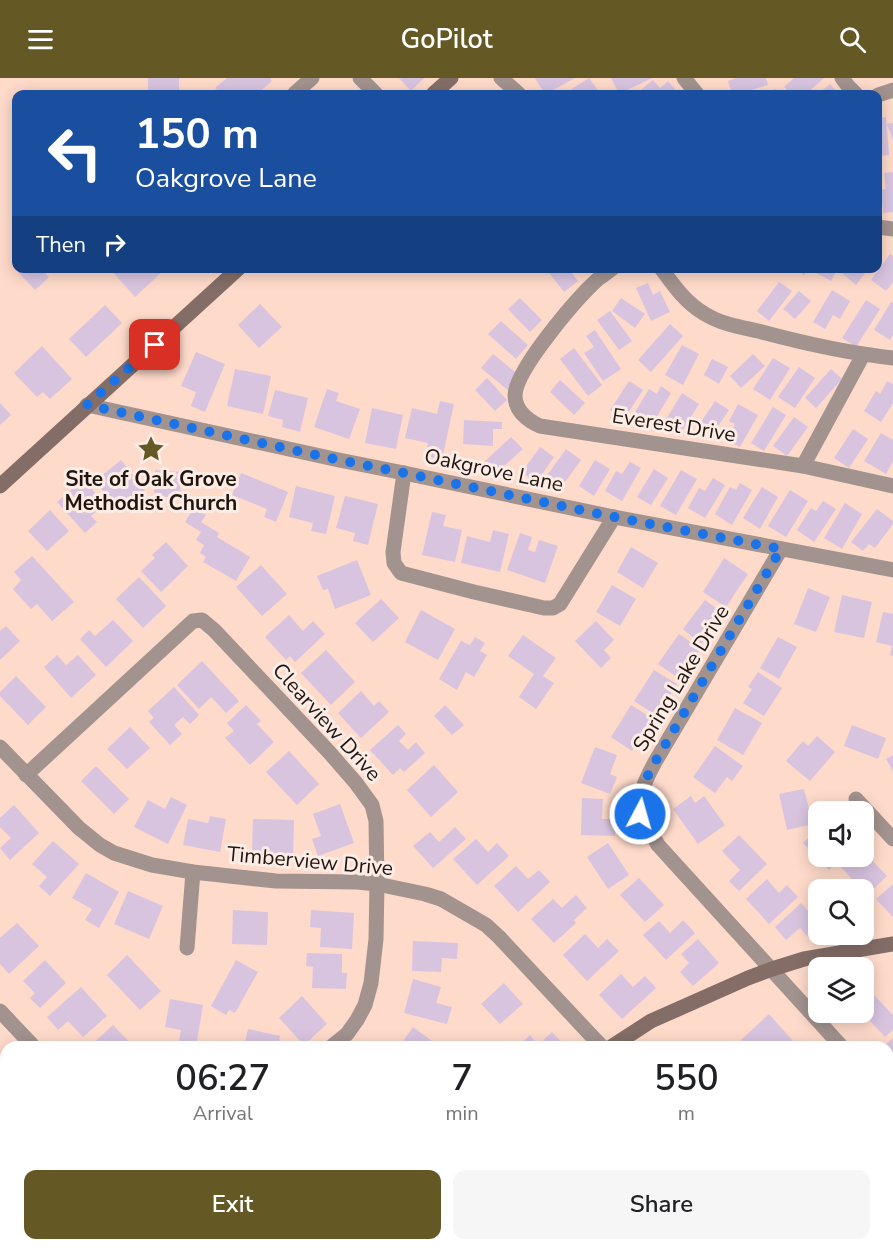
<!DOCTYPE html>
<style>
body{margin:0;font-family:"Nunito Sans",sans-serif;background:#f6f6f6;color:#202124;height:100vh;display:flex;flex-direction:column;font-size:22px;white-space:nowrap}
*{box-sizing:border-box;margin:0}
p{font-size:20px;color:#757577}
.icon{flex:none;width:33px;height:33px;fill:none;stroke:currentColor;stroke-width:2;stroke-linecap:round;stroke-linejoin:round}
.map{position:relative;flex:1;overflow:hidden}
.sheet{position:absolute;left:0px;top:963px;width:894px;height:210px;display:flex;flex-direction:column;background:#fff;border-radius:18px 18px 0 0;box-shadow:0 3px 15px #0003}
.sheet>*{flex:none}
.hud{position:absolute;left:12px;top:12px;width:870px;height:183px;border-radius:12px;box-shadow:0 3px 15px #0003;background:#1a4fa0;color:#fff;overflow:hidden}
.fabs{position:absolute;left:808px;top:723px;display:grid;gap:12px}
.fabs a{display:grid;place-items:center;width:66px;height:66px;border-radius:12px;background:#fff;box-shadow:0 3px 15px #0003;font-size:30px}
.pin{position:absolute;display:grid;place-items:center;width:51px;height:51px;color:#fff;margin:-26px;border-radius:12px;box-shadow:0 3px 9px #0006}
.me{position:absolute;width:66px;margin:-33px;rotate:6deg;stroke-linejoin:round;filter:drop-shadow(0 0 4px #0008)}
.turn{display:flex;align-items:center;gap:21px;height:126px;padding:0 24px;font-size:27px}
.turn .icon{width:78px;height:78px;stroke-width:2.5}
.turn b{display:block;font-size:42px;line-height:51px}
.then{display:flex;align-items:center;height:57px;padding:0 24px;background:#0003;gap:12px;font-size:22px}
.eta{display:flex;justify-content:space-evenly;align-items:center;height:102px;text-align:center}
.eta b{font-size:36px;font-weight:600;line-height:42px}
.action{display:flex;gap:12px;margin-top:auto;padding:12px 24px}
.action a{flex:1;height:69px;border-radius:12px;background:#645825;color:#fff;font-size:24px;font-weight:600;line-height:69px;text-align:center}
.action a+a{background:#f6f6f6;color:#202124}
header{display:flex;justify-content:space-between;align-items:center;height:78px;padding:0 24px;background:#645825;color:#fff;font-size:27px;font-weight:600}
.map>svg:first-child{display:block}
.building{fill:#d9c4e0}
.lines{fill:none;stroke-linecap:round;stroke-linejoin:round}
.street{stroke:#a3938f;stroke-width:15}
.secondary{stroke:#846d67;stroke-width:15}
.route{stroke:#1a73e8;stroke-width:10;stroke-dasharray:0 18}
.labels{text-anchor:middle;stroke-width:6;stroke-linejoin:round;paint-order:stroke}
.street-label{font-size:21px;fill:#211510;stroke:#fbede6}
.poi-label{font-size:21px;font-weight:bold;fill:#211510;stroke:#fbede6}
</style>
<header><svg class="icon" aria-label="menu" viewBox="0 0 24 24"><path d="M4 6h16M4 12h16M4 18h16"/></svg>GoPilot<svg class="icon" aria-label="search" viewBox="0 0 24 24"><circle cx="10" cy="10" r="6"/><path d="M15 15l6 6"/></svg></header>
<div class="map">
<svg width="893" height="1173" viewBox="0 0 893 1173">
<rect width="100%" height="100%" fill="#fedaca"/>
<g class="building">
<rect x="148" y="0" width="31" height="16"/>
<path d="M227 0H270L272 3 257 16H252L248 12 243 16H221L215 10Z"/>
<path d="M399 0H424L411 13Z"/>
<path d="M535 0H575L546 16H545Z"/>
<path d="M589 0 600 15 599 16H564Z"/>
<path d="M611 0H652L619 16Z"/>
<path d="M736 0H766L768 7 737 16H732L728 3Z"/>
<path d="M794 0H824L806 16H791L784 9Z"/>
<path d="M653 2 660 10 668 3 675 11 669 16H636Z"/>
<path d="M830 6 839 16H818Z"/>
<path d="M776 11 778 16H760Z"/>
<path d="M886 39 889 77 878 78V40Z"/>
<path d="M893 45V62L887 46Z"/>
<path d="M878 94 883 97 878 108Z"/>
<path d="M893 94V134L883 135 881 112 886 111 884 95Z"/>
<path d="M890 176 893 178V204L886 213 871 202Z"/>
<path d="M20 190H40L49 199 35 212 17 193Z"/>
<path d="M113 190H166L135 219 111 192Z"/>
<path d="M547 190H568L578 203 564 214 546 191Z"/>
<path d="M795 190H808L804 197Z"/>
<path d="M814 190H838L831 203 813 193Z"/>
<path d="M845 190H869L856 207 842 195Z"/>
<path d="M779 204 792 213 769 243 757 233Z"/>
<path d="M648 205 653 217 660 213 670 234 651 243 636 210Z"/>
<path d="M832 212 850 223 840 241 833 237 825 251 813 244Z"/>
<path d="M799 213 811 223 795 241 783 231Z"/>
<path d="M520 220 542 242 530 254 508 231Z"/>
<path d="M621 220 645 236 635 250 612 233Z"/>
<path d="M866 222 880 231 856 269 842 260Z"/>
<path d="M891 224 893 225V257L890 262 874 252Z"/>
<path d="M260 226 282 249 259 270 238 247Z"/>
<path d="M105 227 122 245 86 279 69 261Z"/>
<path d="M610 233 632 263 619 272 597 242Z"/>
<path d="M501 243 528 267 516 281 488 256Z"/>
<path d="M670 246 683 258 651 294 638 282Z"/>
<path d="M595 252 621 291 603 303 584 275 594 269 586 258Z"/>
<path d="M682 267 699 276 683 307 665 297Z"/>
<path d="M42 268 72 301 50 321 43 314 37 319 14 295Z"/>
<path d="M574 270 602 307 588 318 560 281Z"/>
<path d="M196 274 225 286 205 334 191 328 196 314 181 308Z"/>
<path d="M493 276 520 298 508 312 481 290Z"/>
<path d="M753 276 765 288 741 310 730 298Z"/>
<path d="M773 280 790 290 770 322 753 311Z"/>
<path d="M712 281 728 289 719 306 704 297Z"/>
<path d="M799 289 815 300 795 330 778 319Z"/>
<path d="M235 291 271 298 263 336 227 328Z"/>
<path d="M831 291 842 301 816 330 805 320Z"/>
<path d="M487 300 507 322 495 333 475 312Z"/>
<path d="M560 302 585 325 574 337 550 314Z"/>
<path d="M629 303 643 312 624 341 610 332Z"/>
<path d="M887 303 893 306V325L881 344 864 333 876 313 880 316Z"/>
<path d="M661 308 671 315 650 350 632 339 649 311 657 316Z"/>
<path d="M327 311 339 315 336 323 360 331 349 361 314 349Z"/>
<path d="M275 312 308 320 300 354 282 349 283 342 268 338Z"/>
<path d="M682 315 699 326 679 358 662 348Z"/>
<path d="M440 323 454 326 442 381 425 378 428 365 405 360 412 330 437 336Z"/>
<path d="M715 323 729 332 709 362 695 353Z"/>
<path d="M0 325 11 337 0 347Z"/>
<path d="M738 326 758 337 740 369 726 362 735 346 729 343Z"/>
<path d="M773 329 786 337 764 373 751 365Z"/>
<path d="M372 330 403 337 396 371 365 365Z"/>
<path d="M794 339 808 349 787 378 773 368Z"/>
<path d="M464 342 502 344V351H493V368L463 366Z"/>
<path d="M853 351 868 361 849 390 834 380Z"/>
<path d="M881 355 893 362V383L886 396 864 383Z"/>
<path d="M511 359 523 371 495 396 484 384Z"/>
<path d="M540 369 554 379 536 405 522 394Z"/>
<path d="M566 371 581 382 560 411 545 400Z"/>
<path d="M121 382 145 412 119 433 95 403Z"/>
<path d="M595 382 610 391 594 418 579 408Z"/>
<path d="M630 384 641 390 622 423 605 413 616 393 622 396Z"/>
<path d="M654 391 668 400 651 427 637 419Z"/>
<path d="M155 392 181 394 180 420 154 418Z"/>
<path d="M681 392 697 401 676 437 660 428Z"/>
<path d="M241 395 288 414 276 444 264 439 267 431 232 417Z"/>
<path d="M713 400 725 407 705 440 688 430 699 410 705 413Z"/>
<path d="M83 401 105 426 91 438 97 444 85 455 57 424Z"/>
<path d="M740 405 752 412 732 447 715 436 730 409 736 412Z"/>
<path d="M296 408 335 418 326 456 311 453 313 445 289 439Z"/>
<path d="M762 409 778 419 760 451 743 440Z"/>
<path d="M790 412 808 423 786 459 768 448Z"/>
<path d="M345 418 378 426 368 467 353 463 355 455 336 450Z"/>
<path d="M823 423 836 431 814 464 797 452 811 430 816 433Z"/>
<path d="M845 425 862 436 842 471 824 460Z"/>
<path d="M194 430 206 437 201 444 219 455 217 459 250 479 236 503 203 484 206 479 200 475 204 467 196 462 201 454 185 444Z"/>
<path d="M877 431 893 443V446L875 470 869 466 863 473 851 464Z"/>
<path d="M50 432 69 453 47 473 28 453Z"/>
<path d="M432 434 446 437 443 448 462 452 455 484 422 477Z"/>
<path d="M493 452 509 456 500 494 461 485 467 458 490 464Z"/>
<path d="M520 455 532 459 528 472 535 474 539 462 558 468 545 505 507 492Z"/>
<path d="M166 464 188 488 161 514 141 493 155 480 152 477Z"/>
<path d="M631 469 658 485 643 510 617 494Z"/>
<path d="M32 478 74 524 52 543 37 526 31 531 13 511 21 502 14 494Z"/>
<path d="M724 480 748 496 726 529 703 514Z"/>
<path d="M357 482 371 517 335 531 328 511 323 512 317 498Z"/>
<path d="M261 487 287 516 262 538 236 509Z"/>
<path d="M139 499 166 528 143 550 116 521Z"/>
<path d="M612 507 636 521 620 548 596 534Z"/>
<path d="M808 510 830 519 816 554 794 546Z"/>
<path d="M842 517 872 524 864 560 834 554Z"/>
<path d="M381 521 399 540 373 564 355 545Z"/>
<path d="M705 522 724 536 701 566 683 551Z"/>
<path d="M421 532 455 551 438 582 405 564Z"/>
<path d="M883 534 893 536V578L890 577 892 568 876 564Z"/>
<path d="M289 537 303 553 313 543 325 556 295 584 290 578 286 582 265 559Z"/>
<path d="M113 542 133 563 106 589 80 561 89 552 95 558Z"/>
<path d="M596 543 614 562 604 572 611 580 601 590 575 563Z"/>
<path d="M6 548 20 563 0 582V553Z"/>
<path d="M679 556 701 571 680 601 658 586Z"/>
<path d="M523 557 556 580 543 598 554 605 536 631 519 619 534 596 508 578Z"/>
<path d="M475 559 485 565 480 573 487 577 474 599 466 594 457 612 439 601 461 563 470 567Z"/>
<path d="M778 559 797 569 779 601 760 590Z"/>
<path d="M326 572 355 604 331 627 301 595Z"/>
<path d="M57 577 66 587 78 577 96 597 71 620 44 589Z"/>
<path d="M202 583 239 623 226 635 211 619 199 631 177 607Z"/>
<path d="M654 592 677 606 657 638 634 623Z"/>
<path d="M758 594 782 610 764 638 743 625 752 611 748 609Z"/>
<path d="M16 598 46 629 28 647 0 618V614Z"/>
<path d="M174 609 199 637 190 646 183 639 174 647 182 656 170 667 149 644 154 640 148 633Z"/>
<path d="M361 613 374 628 379 623 389 634 361 660 338 635Z"/>
<path d="M246 627 261 643 257 646 274 664 250 687 225 660 234 653 227 645Z"/>
<path d="M445 627 464 647 452 657 434 638Z"/>
<path d="M631 627 653 641 632 673 611 659Z"/>
<path d="M735 630 762 645 743 677 717 662Z"/>
<path d="M398 647 406 656 399 663 408 672 416 664 425 675 404 694 400 690 393 697 370 672Z"/>
<path d="M852 647 886 660 878 681 844 668Z"/>
<path d="M130 649 150 670 127 691 107 671Z"/>
<path d="M817 658 835 674 810 703 786 683 803 663 808 668Z"/>
<path d="M715 668 743 688 732 703 727 699 715 715 693 699Z"/>
<path d="M595 669 617 677 610 696 617 699 610 716 581 705Z"/>
<path d="M289 673 319 706 297 727 266 694Z"/>
<path d="M893 677V693L886 681Z"/>
<path d="M434 687 458 714 431 739 407 712Z"/>
<path d="M96 688 129 721 114 736 81 703Z"/>
<path d="M804 711 813 746 787 752 779 716Z"/>
<path d="M691 718 695 725 704 718 725 747 698 766 673 731Z"/>
<path d="M171 719 187 727 168 766 134 749 148 722 165 731Z"/>
<path d="M582 720 603 721 602 741H616L615 758 581 757Z"/>
<path d="M340 726 354 765 318 778 312 761 321 758 313 736Z"/>
<path d="M14 727 39 755 10 782 0 770 11 760 0 749V740Z"/>
<path d="M210 738 226 741 220 774 183 767 188 741 208 745Z"/>
<path d="M253 741 294 742 293 776 252 774Z"/>
<path d="M455 749 466 761 433 790 413 768 430 754 439 764Z"/>
<path d="M819 750V778H844L829 792 803 765Z"/>
<path d="M739 757 767 786 739 813 729 803 740 792 722 773Z"/>
<path d="M476 761 488 774 497 765 509 778 477 807 453 781Z"/>
<path d="M53 763 79 786 50 818 39 808 47 799 32 786Z"/>
<path d="M608 765 629 797 608 811 587 779Z"/>
<path d="M864 774 887 798 867 817 864 812H862L841 789 852 778H864Z"/>
<path d="M516 788 528 801 539 792 550 804 518 834 494 808Z"/>
<path d="M86 795 119 814 99 850 85 842 92 831 72 820Z"/>
<path d="M639 800 664 827 645 844 620 817Z"/>
<path d="M767 801 779 815 787 807 798 819 769 846 746 821Z"/>
<path d="M893 806V839L876 821Z"/>
<path d="M128 813 163 828 149 861 114 846Z"/>
<path d="M576 817 587 830 574 842 576 845 554 865 531 841 553 821 562 830Z"/>
<path d="M801 825 819 846V856H827L815 867 800 850 786 862 775 849Z"/>
<path d="M233 832 268 834 267 867 232 866Z"/>
<path d="M311 832 354 835 352 871 320 869 321 850 310 849Z"/>
<path d="M683 842 695 855 666 882 643 857 659 843 670 855Z"/>
<path d="M17 845 39 868 9 896 0 886V860Z"/>
<path d="M585 856 598 870 607 861 619 873 587 903 563 877Z"/>
<path d="M698 861 719 885 693 908 680 894 689 885 681 876Z"/>
<path d="M413 863 458 865 457 881 442 880 441 894 412 893Z"/>
<path d="M307 875 342 876V895H347L346 911 312 910 313 889 306 888Z"/>
<path d="M127 877 161 913 140 932 107 897Z"/>
<path d="M45 882 66 905 40 930 30 920 35 915 23 903Z"/>
<path d="M236 882 258 894 235 935 229 932 226 937 211 928Z"/>
<path d="M621 896 633 909 645 898 656 910 622 941 599 917Z"/>
<path d="M413 901 441 909 436 925 452 929 447 946 404 935Z"/>
<path d="M504 905 523 926 500 946 481 926Z"/>
<path d="M81 909 107 938 83 959 68 943 58 952 47 939Z"/>
<path d="M873 916 893 937V952L885 959 862 934H864V924Z"/>
<path d="M302 918 327 946 304 967 279 940Z"/>
<path d="M170 921 203 927 196 969H178L181 952 165 949Z"/>
<path d="M769 936 793 963 787 969H767L763 964 757 969H748L741 962Z"/>
<path d="M113 947 134 969H89Z"/>
<path d="M413 949 440 969H399Z"/>
<path d="M248 951 280 958 278 969H244Z"/>
<path d="M552 954 566 969H517L530 957 538 967Z"/>
<path d="M893 960V980L888 974V969H883Z"/>
<path d="M5 985 6 987V1032L2 1035 0 1032V989Z"/>
<path d="M893 1075V1122L888 1116V1079Z"/>
<path d="M6 1104V1138L0 1131V1109Z"/>
<path d="M12 1167H61L54 1173H13L9 1169Z"/>
<path d="M150 1167H168L171 1171 175 1168 180 1173H144Z"/>
<path d="M298 1167H314L320 1173H292Z"/>
<path d="M528 1167H554L559 1173H522Z"/>
<path d="M636 1167H646L651 1173H630Z"/>
<path d="M734 1167H756L761 1173H728Z"/>
<path d="M831 1167H883L885 1169 881 1173H853L852 1171 850 1173H836Z"/>
</g>
<g class="lines">
<g class="street">
<path d="M360 0 376 16"/>
<path d="M501 0 519 16"/>
<path d="M684 0 697 16"/>
<path d="M842 0 848 8 856 16"/>
<path d="M294 16 312 0"/>
<path d="M878 17 893 12"/>
<path d="M878 149 893 151"/>
<path d="M613 190C608 194 603 197 598 201 577 220 516 291 515 317 515 333 527 342 540 348L803 388 893 408"/>
<path d="M661 190C674 208 686 225 705 236 721 246 740 249 758 253 802 265 847 275 893 280"/>
<path d="M87 327 339 382 404 395 614 439 893 492"/>
<path d="M803 388 863 277"/>
<path d="M404 395 393 474 394 485 401 495 474 514 544 530H553L560 526 614 439"/>
<path d="M781 471 655 684C647 699 635 721 642 738 646 748 653 758 658 767L842 969"/>
<path d="M0 669 79 750 100 767 114 775 152 787 193 794 276 803 357 804 377 806 425 816 441 821 486 847 499 859 602 969"/>
<path d="M26 697 193 543 202 542 214 552 329 674 356 705 372 727 376 743 377 806 376 861 371 905 365 927 357 942 347 956 331 969"/>
<path d="M856 721 893 761"/>
<path d="M187 870 193 794"/>
<path d="M0 933 34 969"/>
<path d="M888 1020 893 1025"/>
<path d="M220 1167 226 1173"/>
<path d="M471 1167 477 1173"/>
<path d="M787 1167 792 1173"/>
</g>
<g class="secondary">
<path d="M433 16 451 0"/>
<path d="M0 408 239 190"/>
<path d="M611 969 651 943 748 900 772 891 804 881 893 866"/>
<path d="M401 1173 405 1167"/>
</g>
</g>
<g class="lines">
<path class="route" d="M155 267 87 327 339 382 404 395 614 439 781 471 655 684 643 707 641 721 640 736"/>
</g>
<defs>
<symbol id="sight-bare" viewBox="-9 -9 18 18"><path d="M0-6L1.8-2.2L6-1.7L2.9 1.2L3.7 5.4L0 3.3L-3.7 5.4L-2.9 1.2L-6-1.7L-1.8-2.2Z" fill="#645825" stroke="#fbede6" stroke-width="2.5" paint-order="stroke"/></symbol>
</defs>
<g fill-rule="evenodd">
<use href="#sight-bare" x="132" y="352" width="38" height="38"/>
</g>
<g class="labels">
<g class="street-label">
<text transform="translate(674 347) rotate(9)" y="7">Everest Drive</text>
<text transform="translate(494 392) rotate(12)" y="7">Oakgrove Lane</text>
<text transform="translate(681 600) rotate(-59)" y="7">Spring Lake Drive</text>
<text transform="translate(327 644) rotate(48)" y="7">Clearview Drive</text>
<text transform="translate(310 783) rotate(5)" y="7">Timberview Drive</text>
</g>
<g class="poi-label">
<text x="151" y="408">Site of Oak Grove<tspan x="151" dy="24">Methodist Church</tspan></text>
</g>
</g>
</svg>
<div class="fabs">
<a><svg class="icon" aria-label="sound" viewBox="0 0 24 24"><path d="M4 9h4l5-4v14l-5-4H4zM17 9q2 3 0 6"/></svg></a>
<a><svg class="icon" aria-label="search" viewBox="0 0 24 24"><circle cx="10" cy="10" r="6"/><path d="M15 15l6 6"/></svg></a>
<a><svg class="icon" aria-label="layers" viewBox="0 0 24 24"><path d="M12 4l9 5-9 5-9-5zM3 14l9 5 9-5"/></svg></a>
</div>
<div class="pin" style="left:155px;top:267px;background:#d93025"><svg class="icon" aria-label="arrive" viewBox="0 0 24 24"><path d="M6 21V4h12l-3 4 3 4H6"/></svg></div>
<svg class="me" style="left:640px;top:736px" viewBox="-20 -20 40 40"><circle r="17" fill="#1a73e8" stroke="#fff" stroke-width="3"/><path d="M0-11L8 9 0 5-8 9z" fill="#fff"/></svg>
<div class="hud">
<div class="turn"><svg class="icon" aria-label="left" viewBox="0 0 24 24"><path d="M17 20v-9H6M10 6l-5 5 5 5"/></svg><div><b>150 m</b>Oakgrove Lane</div></div>
<div class="then">Then<svg class="icon" aria-label="right" viewBox="0 0 24 24"><path d="M7 20v-9h11M14 6l5 5-5 5"/></svg></div>
</div>
<section class="sheet">
<div class="eta">
<div><b>06:27</b><p>Arrival</p></div>
<div><b>7</b><p>min</p></div>
<div><b>550</b><p>m</p></div>
</div>
<div class="action"><a>Exit</a><a>Share</a></div>
</section>
</div>
